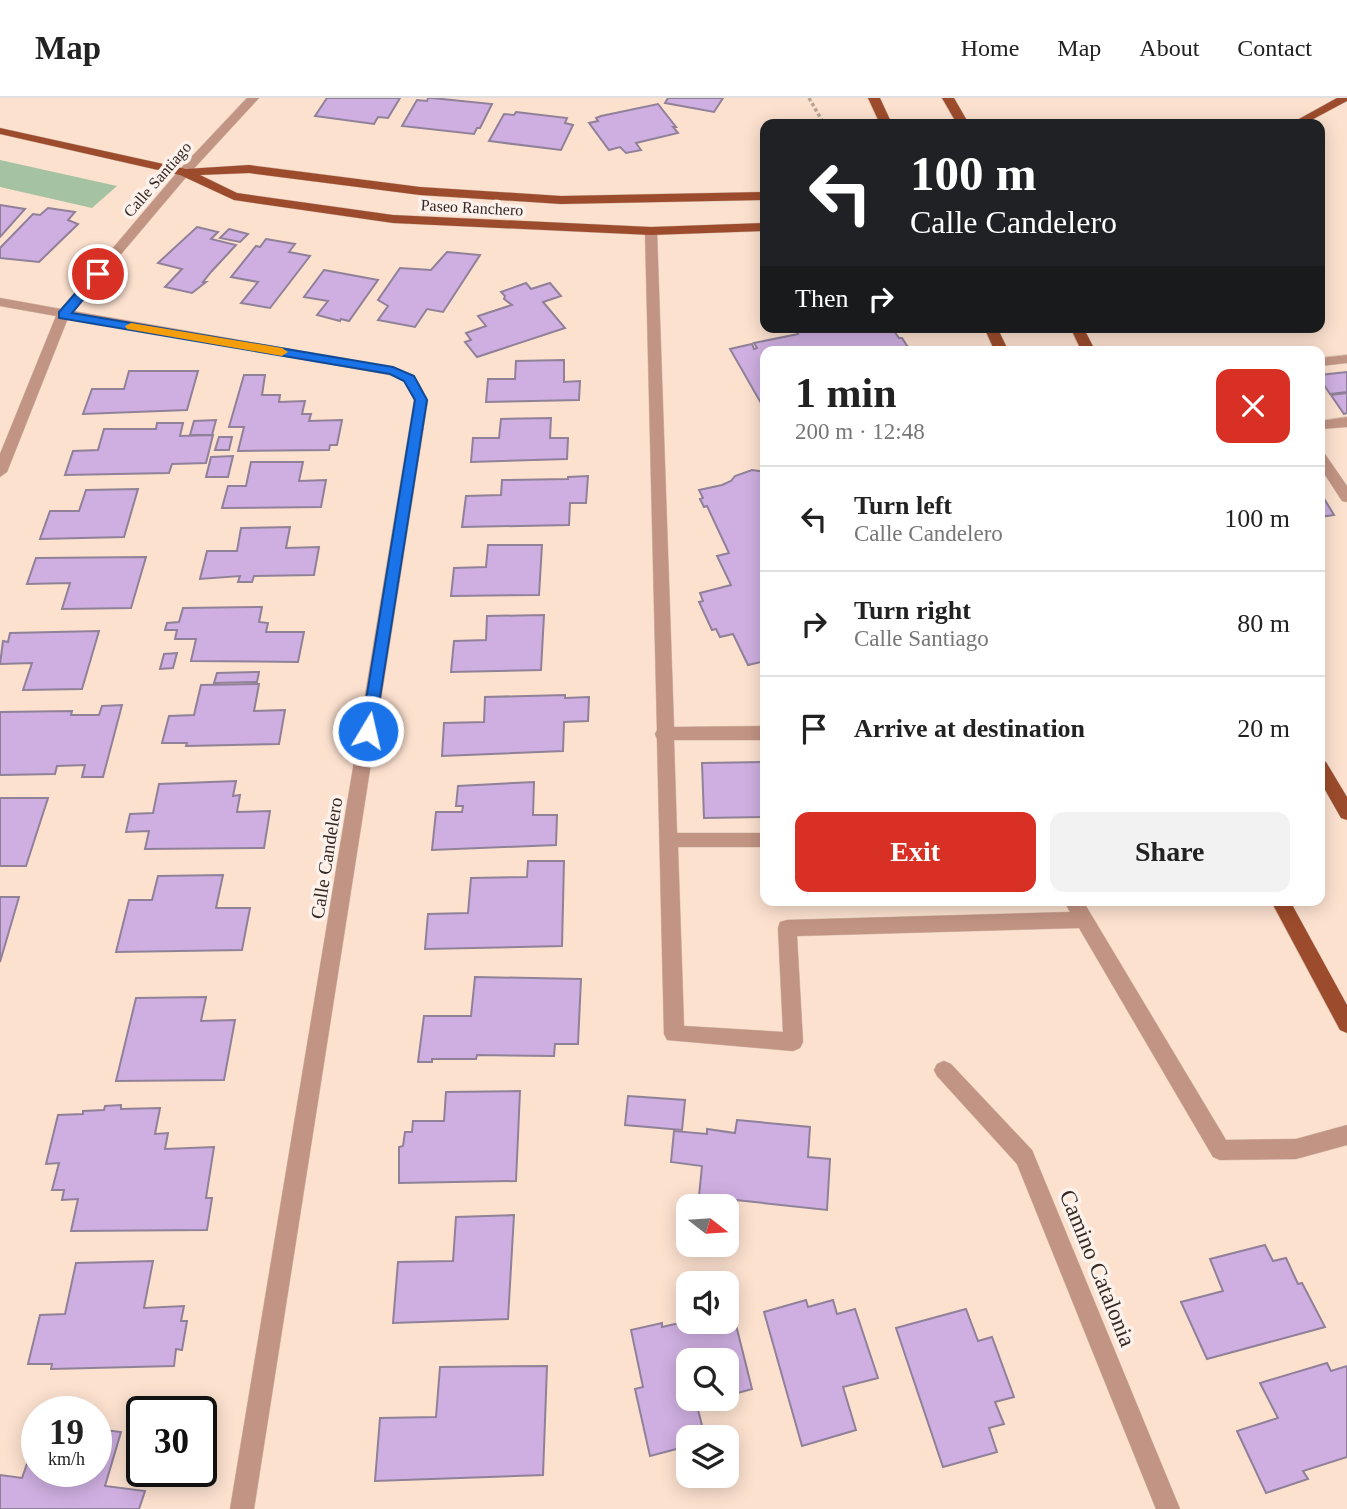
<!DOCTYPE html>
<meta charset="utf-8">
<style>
body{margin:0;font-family:Georgia,serif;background:#f2f2f2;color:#222;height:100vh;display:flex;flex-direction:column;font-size:26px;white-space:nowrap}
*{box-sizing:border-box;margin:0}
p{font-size:23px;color:#767676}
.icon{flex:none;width:38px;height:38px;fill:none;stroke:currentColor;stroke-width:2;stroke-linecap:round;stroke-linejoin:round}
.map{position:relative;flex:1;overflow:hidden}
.drawer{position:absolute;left:760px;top:248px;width:565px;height:560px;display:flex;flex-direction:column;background:#fff;border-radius:14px;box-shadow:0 4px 18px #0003}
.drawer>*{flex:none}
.top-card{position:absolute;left:760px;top:21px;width:565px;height:214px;border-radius:14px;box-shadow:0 4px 18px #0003;background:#202124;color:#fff;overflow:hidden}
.needle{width:46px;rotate:107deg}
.controls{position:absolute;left:676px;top:1096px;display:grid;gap:14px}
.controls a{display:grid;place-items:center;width:63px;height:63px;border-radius:14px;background:#fff;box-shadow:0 4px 18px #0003;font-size:35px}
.speed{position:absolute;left:21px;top:1298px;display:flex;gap:14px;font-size:35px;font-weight:700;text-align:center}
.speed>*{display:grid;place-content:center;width:91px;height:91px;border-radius:50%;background:#fff;box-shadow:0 4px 18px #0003;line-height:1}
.speed small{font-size:18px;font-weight:400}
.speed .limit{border:4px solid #111;border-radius:10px;background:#fff;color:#111}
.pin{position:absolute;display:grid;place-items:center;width:60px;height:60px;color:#fff;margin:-30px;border:4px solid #fff;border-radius:50%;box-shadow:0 2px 7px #0007}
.me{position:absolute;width:77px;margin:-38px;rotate:9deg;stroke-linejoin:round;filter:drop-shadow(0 0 5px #0008)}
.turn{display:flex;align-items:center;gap:24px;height:147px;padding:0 35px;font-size:32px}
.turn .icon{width:91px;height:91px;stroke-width:2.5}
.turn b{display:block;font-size:49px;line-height:60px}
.then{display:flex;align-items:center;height:66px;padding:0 35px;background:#0003;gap:14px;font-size:26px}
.round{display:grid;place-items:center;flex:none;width:74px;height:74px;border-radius:14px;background:#f2f2f2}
.summary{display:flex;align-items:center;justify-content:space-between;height:119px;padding:0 35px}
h1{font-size:42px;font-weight:600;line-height:52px}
.action{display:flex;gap:14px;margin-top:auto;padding:14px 35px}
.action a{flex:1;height:80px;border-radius:14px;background:#d93025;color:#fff;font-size:28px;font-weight:600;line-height:80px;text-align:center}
.action a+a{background:#f2f2f2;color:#222}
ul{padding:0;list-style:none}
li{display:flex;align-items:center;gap:21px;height:105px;padding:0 35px;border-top:2px solid #e0e0e0}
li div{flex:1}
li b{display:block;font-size:26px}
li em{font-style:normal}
header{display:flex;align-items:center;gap:42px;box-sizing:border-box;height:98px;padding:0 35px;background:#fff;border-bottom:2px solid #e0e0e0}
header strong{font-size:33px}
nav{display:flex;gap:38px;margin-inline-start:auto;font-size:24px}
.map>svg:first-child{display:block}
.green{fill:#a5c3a2}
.building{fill:#cfafe1;stroke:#908199;stroke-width:2}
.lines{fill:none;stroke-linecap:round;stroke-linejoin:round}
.minor-casing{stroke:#d8c0b0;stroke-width:1}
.major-casing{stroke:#d8c0b0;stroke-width:1}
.path{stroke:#b9a495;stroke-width:3.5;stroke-dasharray:3.5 2.5;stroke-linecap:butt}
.minor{fill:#c29483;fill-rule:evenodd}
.major{fill:#9c4c2c;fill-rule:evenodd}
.route{fill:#1a73e8;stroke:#114b97;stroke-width:2}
.slow{fill:#f59e0b}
.labels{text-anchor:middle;stroke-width:7;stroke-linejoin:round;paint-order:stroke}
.far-street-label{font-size:16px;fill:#332922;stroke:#fdf1eb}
.street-label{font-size:19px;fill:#332922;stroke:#fdf1eb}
.near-street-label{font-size:23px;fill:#332922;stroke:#fdf1eb}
</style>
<header>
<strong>Map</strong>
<nav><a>Home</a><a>Map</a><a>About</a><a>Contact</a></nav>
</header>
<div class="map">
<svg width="1347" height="1411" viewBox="0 0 1347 1411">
<rect width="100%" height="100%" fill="#fce1cf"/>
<path class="green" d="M0 62 117 88 92 110 0 89Z"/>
<g class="building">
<path d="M327 0H400L388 20 378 19 374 26 315 18Z"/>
<path d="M428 0H432L492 6 480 30H477L474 36 402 28 417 2 427 3Z"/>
<path d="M668 0H723L714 14 665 5Z"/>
<path d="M658 6 676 29H673L678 35 636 45 641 52 626 55 620 49 609 52 589 25 598 23 596 20 601 18Z"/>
<path d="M516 14 567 20 565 25 573 27 561 52 489 43 504 16 514 17Z"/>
<path d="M0 107 25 111 0 139Z"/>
<path d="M48 110 75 114 68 122 78 126 39 164 0 160V150L33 116 40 117Z"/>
<path d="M197 129 218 134 211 141 236 147 211 174 203 184H206L192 195 165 189 182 171 158 165Z"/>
<path d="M229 131 248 136 240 144 220 140Z"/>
<path d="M266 141 295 146 289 154 310 158 270 210 241 205 258 184 231 179 256 148 260 149Z"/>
<path d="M447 154 480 157 443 214 427 211 415 229 378 222 388 208 378 202 400 170 431 172Z"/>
<path d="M324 172 378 182 349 223 341 221 340 223 317 217 328 203 304 199Z"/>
<path d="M526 185 531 191 550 185 561 198 543 204 565 230 477 259 465 244 471 242 466 235 486 228 478 218 512 207 504 201 505 198 501 194Z"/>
<path d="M802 229H894L888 231 891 234 894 233 899 240H902L911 254H765V312L730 251 752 246 754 251 757 250 754 245 798 236 795 231Z"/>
<path d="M564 262V284L580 283 579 302 486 304 488 281H515L516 263Z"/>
<path d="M129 273H198L187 312 83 316 92 291H124Z"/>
<path d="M1347 274V294L1330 296 1320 281V277Z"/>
<path d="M244 277H265L262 297H280L279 304 305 303 302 316H311L309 323 342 322 337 347H330L329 352 238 353 244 329H229Z"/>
<path d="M1347 295V315L1344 316 1331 297Z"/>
<path d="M551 320 550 340H568L567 361 471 364 473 340H499L501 321Z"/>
<path d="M216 322 212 337H190L194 323Z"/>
<path d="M157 325H183L180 338 213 337 206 365 172 366 169 375 65 377 73 353 98 352 104 331H156Z"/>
<path d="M219 339H232L229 352H215Z"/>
<path d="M233 358 228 379H206L211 359Z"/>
<path d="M251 364H303L299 383 326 382 321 409 222 410 228 388H246Z"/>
<path d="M752 372 765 374V563L748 567 733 536 720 539 716 531 712 532 699 504 703 503 700 495 731 487 717 458 729 455 707 408 704 409 700 401 703 400 699 392 722 387 731 383 735 378Z"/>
<path d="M588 378 586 405H570L569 427 462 429 466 398 501 397 502 382 568 381V379Z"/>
<path d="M138 391 124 439 40 441 50 413H79L86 392Z"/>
<path d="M1320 394 1334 417 1320 419Z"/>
<path d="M290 429 286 450 319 449 314 477 254 478 252 484H238L240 478 200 481 207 453H237L241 430Z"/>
<path d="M488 447H542L539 497 451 498 454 470 486 469Z"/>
<path d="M146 459 131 510 62 511 70 485 27 486 36 460Z"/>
<path d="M262 509 259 524 268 525 266 534H304L298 564 191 563 196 541H175L177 532H165L167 525 179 524 183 510Z"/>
<path d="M544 517 541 572 451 574 454 543 486 542 487 518Z"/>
<path d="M99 533 82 591 23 592 32 565 0 566 3 543 8 544 10 535Z"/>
<path d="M177 555 173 570 160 571 164 556Z"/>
<path d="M259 574 257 584 214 585 217 575Z"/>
<path d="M259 586 254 613 285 612 279 646 186 648 187 645H162L169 618 194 617 201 587Z"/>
<path d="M565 597V600L589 599 588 623 564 624 563 653 442 658 444 625 484 624 485 599Z"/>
<path d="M122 607 103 679H82L85 667 57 668 55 676 0 677V614L72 613 71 617H99L102 608Z"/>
<path d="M765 664V719L704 720 702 665Z"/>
<path d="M236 683 233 698 240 697 237 714 270 713 264 750 145 751 149 733 126 734 130 716 153 715 159 686Z"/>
<path d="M534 684 533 717H557L556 747 432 752 436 714H462L463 708H456L458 688Z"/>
<path d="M0 700H48L26 768H0Z"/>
<path d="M528 763H564L562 848 425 851 428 816 468 815 471 780 527 779Z"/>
<path d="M223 777 216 810H250L242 852 116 854 129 802H152L158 778Z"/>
<path d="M0 799H19L0 864Z"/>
<path d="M475 879 581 881 578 946H555L554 958 477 957 476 961H432V964H418L424 918H471Z"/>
<path d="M206 899 201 923 235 922 224 982 116 983 136 900Z"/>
<path d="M520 993 516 1083 399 1085V1049L403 1048 405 1034H412L413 1023H444L446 994Z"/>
<path d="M628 998 685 1002 682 1032 625 1027Z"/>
<path d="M121 1007V1011L160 1010 155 1036 168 1035 165 1051 214 1049 206 1100H212L207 1132 71 1133 78 1101 62 1102 64 1092H52L59 1065 46 1066 58 1017 83 1016V1013L104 1012 105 1008Z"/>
<path d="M737 1022 810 1029 808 1059 830 1061 827 1112 699 1098 702 1068 671 1064 674 1033 707 1036V1031L735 1035Z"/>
<path d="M514 1117 508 1221 393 1225 398 1164 453 1163 456 1119Z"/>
<path d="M1265 1147 1273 1163 1286 1160 1298 1186 1302 1185 1325 1229 1207 1261 1181 1204 1223 1193 1210 1161Z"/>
<path d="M153 1163 144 1210 184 1208 181 1223H187L182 1252 176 1251 174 1268 51 1271 52 1266H28L40 1217 65 1216 76 1165Z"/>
<path d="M806 1202 808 1209 833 1202 837 1216 855 1211 878 1280 843 1289 856 1332 802 1348 764 1214Z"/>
<path d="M730 1203 752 1291 727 1298 726 1262H688V1300H695L705 1339H688V1348L650 1358 635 1291 643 1289 631 1232 662 1225V1229L688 1223H726V1204Z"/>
<path d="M966 1211 978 1243 992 1239 1014 1299 995 1304 1004 1326 989 1330 997 1354 943 1369 896 1230Z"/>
<path d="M1327 1265 1331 1273 1347 1268V1359L1303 1373 1308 1381 1266 1395 1237 1333 1278 1320 1260 1285Z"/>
<path d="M547 1268 543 1377 375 1383 380 1320 436 1319 440 1269Z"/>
<path d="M96 1331 121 1334 105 1388 145 1393 139 1411H0V1377L22 1380 37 1337V1374H96Z"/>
</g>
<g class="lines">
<defs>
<g id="minor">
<path d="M247 0H259L188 77 73 213 393 269 414 277 428 302 254 1411H230L414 302 404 283 390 277 68 220 7 374 0 379V356L56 218 0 208V200L61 211 180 71Z"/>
<path d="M651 129 657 133 674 629 765 628V642H674L677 735H765V749H678L684 928 783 934 778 830 780 824 787 822 1070 814 1064 803H1083L1226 1042 1296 1041 1347 1027V1047L1296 1061 1220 1062 1213 1059 1079 830 797 838 803 944 800 950 793 953 667 942 664 936 657 641 655 636 657 632 645 133Z"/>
<path d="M1347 257V265L1320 268V260Z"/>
<path d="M1347 319V329L1320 331V323Z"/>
<path d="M1320 354 1325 356 1347 388V404L1342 403 1320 369Z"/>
<path d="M944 963 951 966 1032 1052 1180 1411H1156L1017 1066 937 978 934 972 937 966Z"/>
</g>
<g id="major">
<path d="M868 0H880L892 26H880Z"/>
<path d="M942 0H954L969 26H957Z"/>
<path d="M1337 0H1347V3L1304 26H1290Z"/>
<path d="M0 30 186 71 249 67 420 89 561 98 765 94V102L561 106 420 97 249 75 200 77 237 95 393 117 651 129 765 125V133L651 137 393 125 234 102 180 77 0 36Z"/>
<path d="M984 229H997L1009 254H995Z"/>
<path d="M1070 229H1083L1096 254H1082Z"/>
<path d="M1320 662 1326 664 1347 699V722L1341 720 1320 683Z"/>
<path d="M1271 803H1290L1347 907V935L1340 932Z"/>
</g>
</defs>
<use href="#minor" class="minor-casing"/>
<use href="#major" class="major-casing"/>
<path class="path" d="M809 0 824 26"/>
<use href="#minor" class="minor"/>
<use href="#major" class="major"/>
</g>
<path class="route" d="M98 173 104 176 72 215 393 269 414 278 427 302 374 637 368 639 361 633 415 302 404 283 390 276 59 220V214L94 174Z"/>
<path class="slow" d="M131 225 282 250 288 254 282 258 127 231 125 228Z"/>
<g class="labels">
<g class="far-street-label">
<text transform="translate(157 81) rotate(-49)" y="6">Calle Santiago</text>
<text transform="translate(472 109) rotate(3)" y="6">Paseo Ranchero</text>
</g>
<g class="street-label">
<text transform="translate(326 760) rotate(-81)" y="7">Calle Candelero</text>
</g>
<g class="near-street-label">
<text transform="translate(1098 1170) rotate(68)" y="8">Camino Catalonia</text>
</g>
</g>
</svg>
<div class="controls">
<a><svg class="needle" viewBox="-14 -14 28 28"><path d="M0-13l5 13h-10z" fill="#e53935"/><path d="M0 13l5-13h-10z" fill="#767676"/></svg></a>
<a><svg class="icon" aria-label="sound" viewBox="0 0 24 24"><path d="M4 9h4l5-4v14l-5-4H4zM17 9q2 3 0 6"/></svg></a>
<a><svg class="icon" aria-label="search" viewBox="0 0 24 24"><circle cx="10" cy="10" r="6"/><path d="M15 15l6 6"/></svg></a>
<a><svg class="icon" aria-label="layers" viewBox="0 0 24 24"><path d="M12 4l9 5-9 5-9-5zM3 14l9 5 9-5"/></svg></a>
</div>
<div class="speed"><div>19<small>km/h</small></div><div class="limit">30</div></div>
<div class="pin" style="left:98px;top:176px;background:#d93025"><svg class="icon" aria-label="arrive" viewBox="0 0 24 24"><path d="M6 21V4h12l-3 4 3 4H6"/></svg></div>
<svg class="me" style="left:368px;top:633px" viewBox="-20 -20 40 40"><circle r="17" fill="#1a73e8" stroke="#fff" stroke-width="3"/><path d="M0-11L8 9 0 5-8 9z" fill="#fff"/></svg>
<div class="top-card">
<div class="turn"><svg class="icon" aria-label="left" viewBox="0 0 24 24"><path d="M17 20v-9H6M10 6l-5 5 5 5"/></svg><div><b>100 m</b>Calle Candelero</div></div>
<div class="then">Then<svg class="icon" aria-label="right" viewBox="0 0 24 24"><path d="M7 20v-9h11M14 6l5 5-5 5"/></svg></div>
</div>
<section class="drawer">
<div class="summary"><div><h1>1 min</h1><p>200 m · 12:48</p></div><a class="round" style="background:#d93025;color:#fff"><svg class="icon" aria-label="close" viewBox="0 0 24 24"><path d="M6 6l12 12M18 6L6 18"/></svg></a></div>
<ul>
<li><svg class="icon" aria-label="left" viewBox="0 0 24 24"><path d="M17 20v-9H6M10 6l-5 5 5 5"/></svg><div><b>Turn left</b><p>Calle Candelero</p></div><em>100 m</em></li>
<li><svg class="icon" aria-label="right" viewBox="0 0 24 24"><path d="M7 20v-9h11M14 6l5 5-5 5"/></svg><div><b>Turn right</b><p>Calle Santiago</p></div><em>80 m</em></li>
<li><svg class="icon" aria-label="arrive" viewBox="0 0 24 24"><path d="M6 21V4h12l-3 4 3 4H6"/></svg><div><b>Arrive at destination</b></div><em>20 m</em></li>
</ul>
<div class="action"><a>Exit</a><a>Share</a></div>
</section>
</div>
